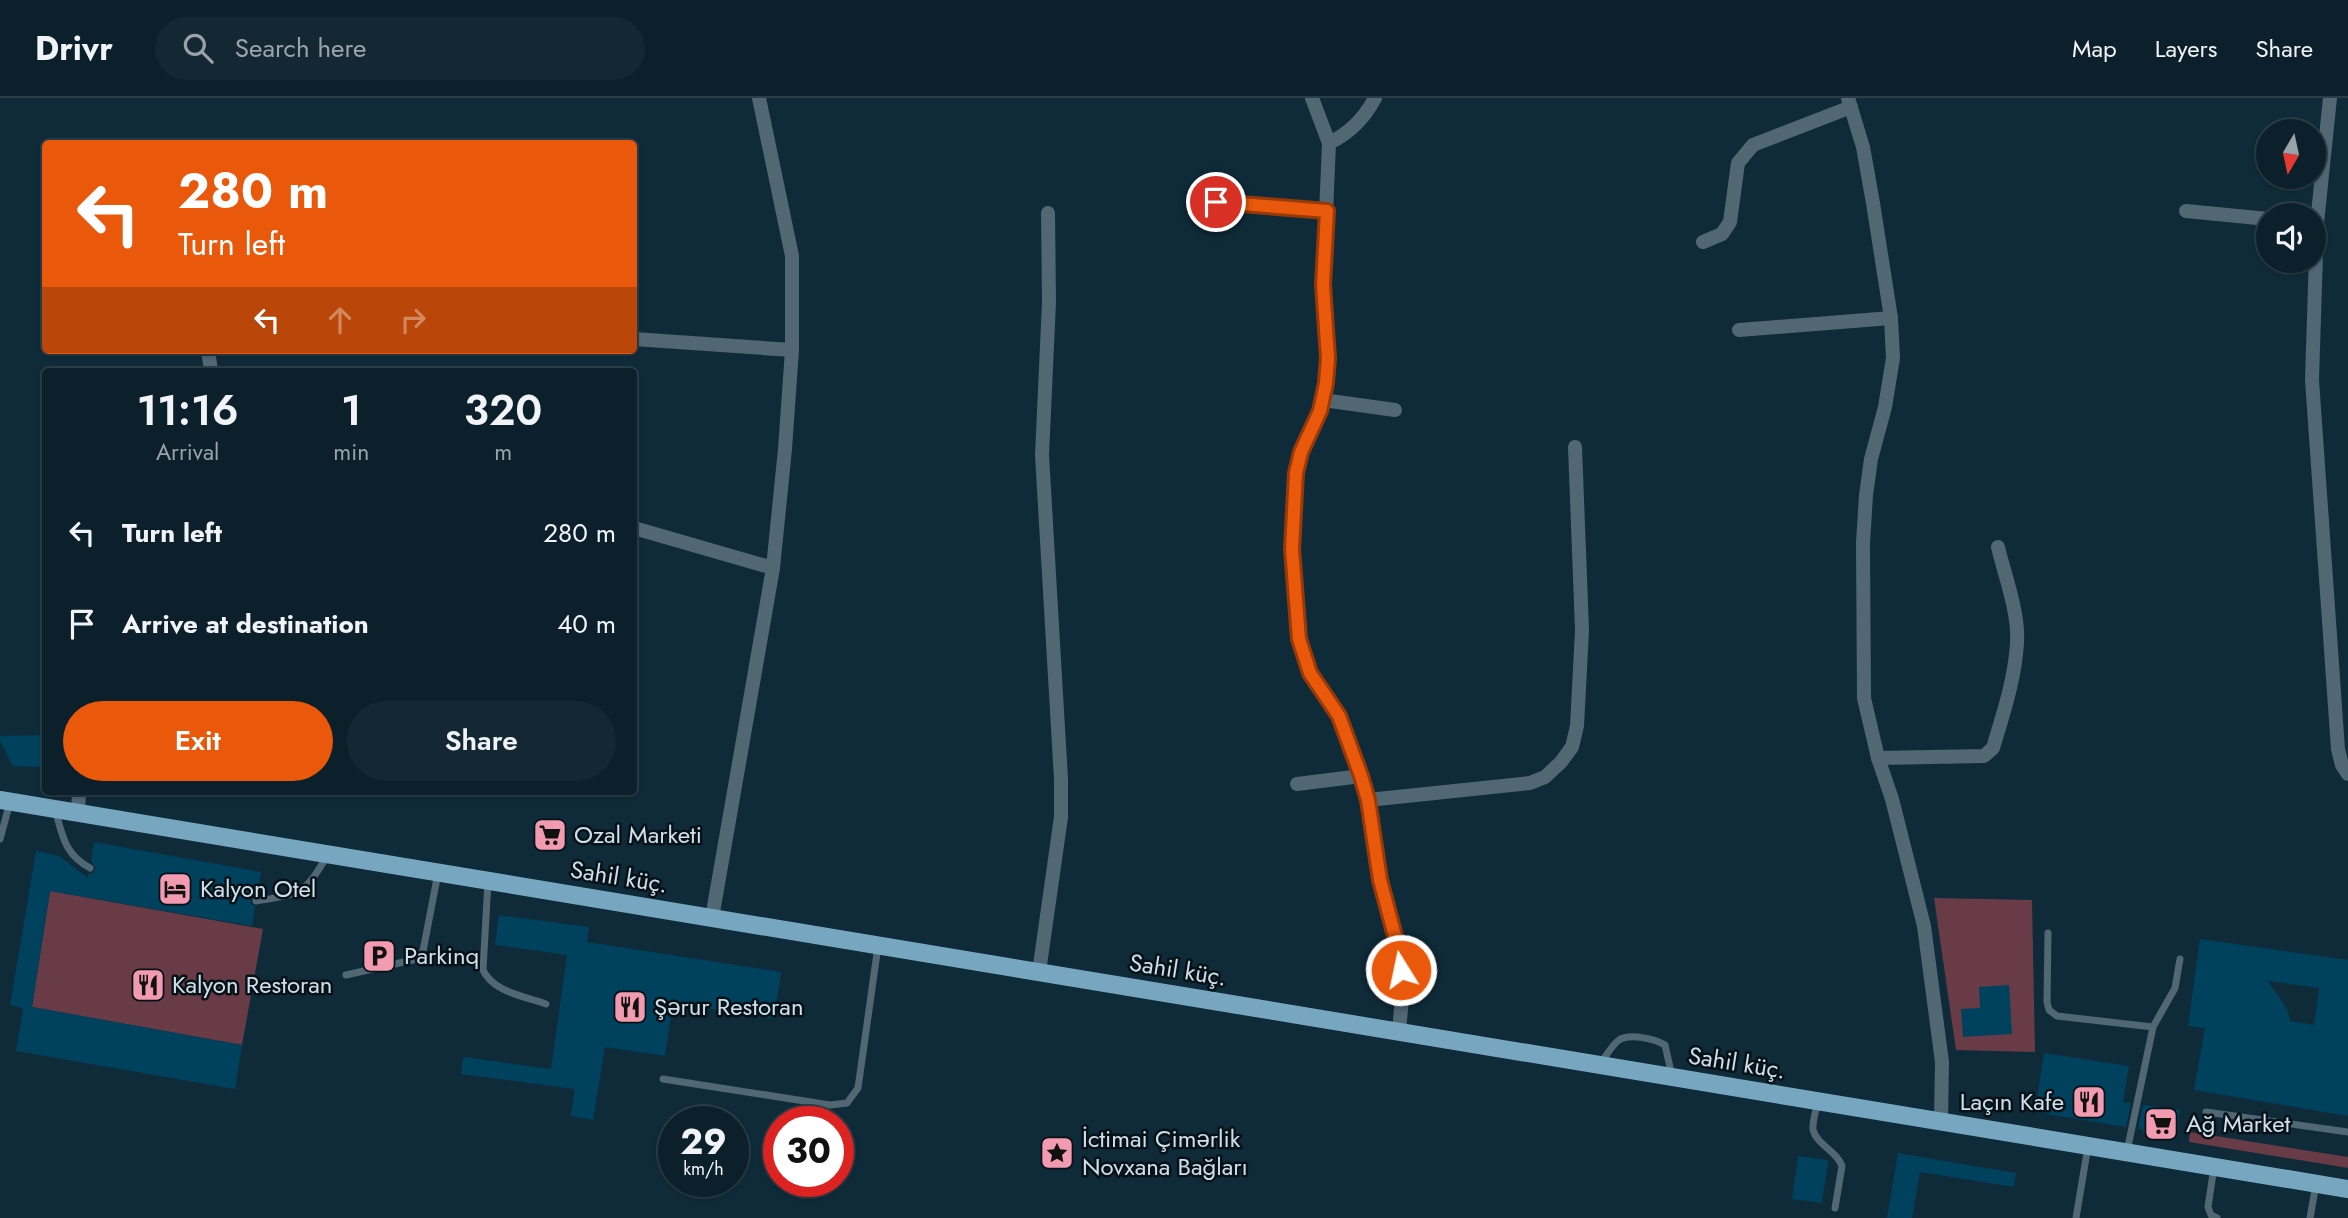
<!DOCTYPE html>
<meta charset="utf-8">
<style>
body{margin:0;font-family:Jost,sans-serif;background:#142833;color:#f1f3f6;height:100vh;display:flex;flex-direction:column;font-size:26px;white-space:nowrap}
*{box-sizing:border-box;margin:0}
p{font-size:23px;color:#9aa3a9}
.icon{flex:none;width:38px;height:38px;fill:none;stroke:currentColor;stroke-width:2;stroke-linecap:round;stroke-linejoin:round}
.map{position:relative;flex:1;overflow:hidden}
.drawer{position:absolute;left:42px;top:270px;width:595px;height:427px;display:flex;flex-direction:column;background:#0b202b;border-radius:7px;box-shadow:0 2px 5px #0004,0 0 0 2px #2b3e47}
.drawer>*{flex:none}
.banner{position:absolute;left:42px;top:42px;width:595px;height:214px;border-radius:7px;box-shadow:0 2px 5px #0004,0 0 0 2px #2b3e47;background:#ea580c;color:#fff;overflow:hidden}
.needle{width:46px;rotate:189deg}
.buttons{position:absolute;left:2256px;top:21px;display:grid;gap:14px}
.buttons a{display:grid;place-items:center;width:70px;height:70px;border-radius:50%;background:#0b202b;box-shadow:0 2px 5px #0004,0 0 0 2px #2b3e47;font-size:35px}
.speed{position:absolute;left:658px;top:1008px;display:flex;gap:14px;font-size:35px;font-weight:700;text-align:center}
.speed>*{display:grid;place-content:center;width:91px;height:91px;border-radius:50%;background:#0b202b;box-shadow:0 2px 5px #0004,0 0 0 2px #2b3e47;line-height:1}
.speed small{font-size:18px;font-weight:400}
.speed .limit{border:10px solid #d22;background:#fff;color:#111}
.pin{position:absolute;display:grid;place-items:center;width:60px;height:60px;color:#fff;margin:-30px;border:4px solid #fff;border-radius:50%;box-shadow:0 2px 7px #0007}
.me{position:absolute;width:77px;margin:-38px;rotate:350deg;stroke-linejoin:round;filter:drop-shadow(0 0 5px #0008)}
.turn{display:flex;align-items:center;gap:24px;height:147px;padding:0 21px;font-size:32px}
.turn .icon{width:91px;height:91px;stroke-width:2.5}
.turn b{display:block;font-size:49px;line-height:60px}
.lanes{display:flex;align-items:center;height:66px;padding:0 21px;background:#0003;justify-content:center;gap:35px;direction:ltr}
.lanes .off{opacity:.35}
.eta{display:flex;justify-content:space-evenly;align-items:center;height:119px;text-align:center}
.eta b{font-size:42px;font-weight:600;line-height:49px}
.cta{display:flex;gap:14px;margin-top:auto;padding:14px 21px}
.cta a{flex:1;height:80px;border-radius:42px;background:#ea580c;color:#fff;font-size:28px;font-weight:600;line-height:80px;text-align:center}
.cta a+a{background:#142833;color:#f1f3f6}
ul{padding:0;list-style:none}
li{display:flex;align-items:center;gap:21px;height:91px;padding:0 21px}
li div{flex:1}
li b{display:block;font-size:26px}
li em{font-style:normal}
header{display:flex;align-items:center;gap:42px;box-sizing:border-box;height:98px;padding:0 35px;background:#0b202b;border-bottom:2px solid #2b3e47}
header strong{font-size:33px}
nav{display:flex;gap:38px;margin-inline-start:auto;font-size:24px}
.search{width:490px;height:63px;background:#142833;display:flex;align-items:center;gap:18px;box-sizing:border-box;padding:0 24px;border-radius:38px;color:#9aa3a9;font-size:26px}
.map>svg:first-child{display:block}
.green{fill:#693b47}
.building{fill:#00425d;fill-rule:evenodd}
.lines{fill:none;stroke-linecap:round;stroke-linejoin:round}
.service{stroke:#516774;stroke-width:7}
.minor{stroke:#516774;stroke-width:14}
.primary{stroke:#77a6c0;stroke-width:18}
.route-casing{stroke:#983908;stroke-width:18}
.route{stroke:#ea580c;stroke-width:12}
.labels{text-anchor:middle;stroke-width:5;stroke-linejoin:round;paint-order:stroke}
.poi-label{font-size:24px;fill:#d0e0e9;stroke:#071218;text-anchor:start}
.street-label{font-size:24px;fill:#d0e0e9;stroke:#071218}
</style>
<header>
<strong>Drivr</strong>
<div class="search"><svg class="icon" aria-label="search" viewBox="0 0 24 24"><circle cx="10" cy="10" r="6"/><path d="M15 15l6 6"/></svg>Search here</div>
<nav><a>Map</a><a>Layers</a><a>Share</a></nav>
</header>
<div class="map">
<svg width="2348" height="1120" viewBox="0 0 2348 1120">
<rect width="100%" height="100%" fill="#0f2b39"/>
<g class="green">
<path d="M50 793 263 831 242 947 32 909Z"/>
<path d="M1934 800 2032 802 2035 954 1956 952Z"/>
<path d="M2190 1034 2348 1059V1070L2189 1044Z"/>
</g>
<g class="building">
<path d="M46 637V669L13 668 0 643V638Z"/>
<path d="M94 744 261 774 257 797 250 801 251 806 255 809 252 828 50 793 32 909 242 947 235 991 16 953 23 910 10 907 36 753 59 758 88 780V776L93 775 96 771 91 763Z"/>
<path d="M499 817 589 829 587 844 781 874 774 921 673 905 665 958 605 949 593 1022 571 1018 575 991 461 976 463 959 551 971 567 857 495 847Z"/>
<path d="M2200 841 2348 862V1018L2194 992 2205 930 2188 928ZM2268 883 2319 890 2314 927 2290 923 2287 911Z"/>
<path d="M2009 887 2012 936 1963 939 1961 911 1980 910 1979 889Z"/>
<path d="M2044 955 2129 968 2123 1004 2131 1005 2126 1029 2035 1014Z"/>
<path d="M2143 1007 2180 1012 2176 1039 2142 1034 2143 1031H2138Z"/>
<path d="M1898 1055 2016 1075 2014 1089 1920 1074 1912 1120H1887Z"/>
<path d="M1798 1058 1828 1062 1822 1105 1792 1101Z"/>
</g>
<g class="lines">
<g class="service">
<path d="M55 712C63 738 64 756 90 770"/>
<path d="M0 741 10 704"/>
<path d="M488 783 483 872C493 894 524 898 546 906"/>
<path d="M256 803C300 796 304 797 327 758"/>
<path d="M2048 835 2047 904 2049 912 2057 918 2153 929 2127 1053"/>
<path d="M346 877 417 861 423 853 438 775"/>
<path d="M2153 929 2175 890 2180 861"/>
<path d="M1601 965C1606 958 1612 947 1619 942 1630 935 1655 941 1665 947L1672 978"/>
<path d="M663 981 830 1007 847 1005 858 990 878 848"/>
<path d="M1818 1004C1816 1012 1812 1024 1813 1032 1817 1047 1837 1053 1842 1068L1835 1110"/>
<path d="M2206 1014 2348 1034"/>
<path d="M2214 1069 2208 1109 2211 1117 2217 1120"/>
<path d="M2076 1120 2088 1048"/>
<path d="M2310 1120 2316 1086"/>
</g>
<g class="minor">
<path d="M1312 0 1329 45 1323 187 1328 260 1323 302 1301 354 1296 375 1292 451 1299 541 1310 575 1339 618 1368 702 1380 782 1399 853 1403 890 1399 933"/>
<path d="M1848 0 1863 49 1873 105 1891 220 1893 260 1885 309 1871 361 1866 397 1863 445 1864 600 1878 660 1892 701 1924 828 1942 964 1941 1023"/>
<path d="M2330 0 2317 125 2312 282 2338 651 2342 667 2348 676"/>
<path d="M1329 45C1350 35 1364 21 1375 0"/>
<path d="M1216 104 1327 113"/>
<path d="M2186 113 2268 121"/>
<path d="M1703 144 1722 136 1730 124 1738 65 1753 47 1851 9"/>
<path d="M1739 232 1891 220"/>
<path d="M634 241 792 252"/>
<path d="M208 252 211 273"/>
<path d="M1323 302 1395 312"/>
<path d="M634 430 773 470"/>
<path d="M1878 660 1984 658 1993 650C2003 616 2015 581 2017 545 2019 514 2005 479 1998 449"/>
<path d="M1297 686 1361 678"/>
<path d="M1368 702 1530 685 1545 679 1561 664 1572 649 1577 628 1582 532 1575 349"/>
<path d="M78 715 79 693"/>
<path d="M712 820 773 470 785 351 792 252V158L759 0"/>
<path d="M1039 874 1061 719V681L1042 357 1049 204 1048 115"/>
</g>
<path class="primary" d="M0 702 2348 1091"/>
</g>
<g class="lines">
<defs>
<path id="route" d="M1216 104 1327 113 1323 187 1328 260 1326 285 1320 313 1301 354 1296 375 1292 451 1299 541 1310 575 1339 618 1361 678 1368 702 1380 782 1399 853 1401 872"/>
</defs>
<use href="#route" class="route-casing"/>
<use href="#route" class="route"/>
</g>
<defs>
<symbol id="supermarket-square" viewBox="-11 -11 22 22"><rect x="-9" y="-9" width="18" height="18" rx="4" fill="#f29aaf" stroke="#071218"/><path d="M-6-5.5h2.5l.6 2H6L4.5 2H-2.5L-4.4-4H-6ZM-1.5 3.2a1.3 1.3 0 1 0 .1 0ZM3 3.2a1.3 1.3 0 1 0 .1 0Z" fill="#111"/></symbol>
<symbol id="hotel-square" viewBox="-11 -11 22 22"><rect x="-9" y="-9" width="18" height="18" rx="4" fill="#f29aaf" stroke="#071218"/><path d="M-6-4.5h1.5V1H6V5H4.5V3h-9V5H-6ZM-4 0a1.8 1.8 0 1 1 3.6 0ZM.5 0V-2.5h3Q6-2.5 6 0Z" fill="#111"/></symbol>
<symbol id="parking-square" viewBox="-11 -11 22 22"><rect x="-9" y="-9" width="18" height="18" rx="4" fill="#f29aaf" stroke="#071218"/><path d="M-3.5-5.5H1a3.5 3.5 0 0 1 0 7H-1V5.5H-3.5ZM-1-3.4V-.6H.8a1.4 1.4 0 0 0 0-2.8Z" fill="#111"/></symbol>
<symbol id="restaurant-square" viewBox="-11 -11 22 22"><rect x="-9" y="-9" width="18" height="18" rx="4" fill="#f29aaf" stroke="#071218"/><path d="M-5-6h1v4h1v-4h1v4h1v-4h1v5L-1.5 .5V6h-2V.5L-5-1ZM5-6V6H3V1.5H1.5Q1.5-4 5-6Z" fill="#111"/></symbol>
<symbol id="sight-square" viewBox="-11 -11 22 22"><rect x="-9" y="-9" width="18" height="18" rx="4" fill="#f29aaf" stroke="#071218"/><path d="M0-6L1.8-2.2L6-1.7L2.9 1.2L3.7 5.4L0 3.3L-3.7 5.4L-2.9 1.2L-6-1.7L-1.8-2.2Z" fill="#111"/></symbol>
</defs>
<g fill-rule="evenodd">
<use href="#supermarket-square" x="531" y="718" width="38" height="38"/>
<use href="#hotel-square" x="156" y="772" width="38" height="38"/>
<use href="#parking-square" x="360" y="839" width="38" height="38"/>
<use href="#restaurant-square" x="129" y="868" width="38" height="38"/>
<use href="#restaurant-square" x="611" y="890" width="38" height="38"/>
<use href="#restaurant-square" x="2070" y="985" width="38" height="38"/>
<use href="#supermarket-square" x="2142" y="1007" width="38" height="38"/>
<use href="#sight-square" x="1038" y="1036" width="38" height="38"/>
</g>
<g class="labels">
<g class="poi-label">
<text x="574" y="745">Ozal Marketi</text>
<text x="200" y="799">Kalyon Otel</text>
<text x="404" y="866">Parkinq</text>
<text x="172" y="895">Kalyon Restoran</text>
<text x="654" y="917">Şərur Restoran</text>
<text x="2064" y="1012" text-anchor="end">Laçın Kafe</text>
<text x="2186" y="1034">Ağ Market</text>
<text x="1082" y="1049">İctimai Çimərlik<tspan x="1082" dy="28">Novxana Bağları</tspan></text>
</g>
<g class="street-label">
<text transform="translate(619 779) rotate(9)" y="8">Sahil küç.</text>
<text transform="translate(1178 872) rotate(9)" y="8">Sahil küç.</text>
<text transform="translate(1737 965) rotate(9)" y="8">Sahil küç.</text>
</g>
</g>
</svg>
<div class="buttons">
<a><svg class="needle" viewBox="-14 -14 28 28"><path d="M0-13l5 13h-10z" fill="#e53935"/><path d="M0 13l5-13h-10z" fill="#9aa3a9"/></svg></a>
<a><svg class="icon" aria-label="sound" viewBox="0 0 24 24"><path d="M4 9h4l5-4v14l-5-4H4zM17 9q2 3 0 6"/></svg></a>
</div>
<div class="speed"><div>29<small>km/h</small></div><div class="limit">30</div></div>
<div class="pin" style="left:1216px;top:104px;background:#d93025"><svg class="icon" aria-label="arrive" viewBox="0 0 24 24"><path d="M6 21V4h12l-3 4 3 4H6"/></svg></div>
<svg class="me" style="left:1401px;top:872px" viewBox="-20 -20 40 40"><circle r="17" fill="#ea580c" stroke="#fff" stroke-width="3"/><path d="M0-11L8 9 0 5-8 9z" fill="#fff"/></svg>
<div class="banner">
<div class="turn"><svg class="icon" aria-label="left" viewBox="0 0 24 24"><path d="M17 20v-9H6M10 6l-5 5 5 5"/></svg><div><b>280 m</b>Turn left</div></div>
<div class="lanes"><svg class="icon" aria-label="left" viewBox="0 0 24 24"><path d="M17 20v-9H6M10 6l-5 5 5 5"/></svg><svg class="icon off" aria-label="ahead" viewBox="0 0 24 24"><path d="M12 20V5M6 11l6-6 6 6"/></svg><svg class="icon off" aria-label="right" viewBox="0 0 24 24"><path d="M7 20v-9h11M14 6l5 5-5 5"/></svg></div>
</div>
<section class="drawer">
<div class="eta">
<div><b>11:16</b><p>Arrival</p></div>
<div><b>1</b><p>min</p></div>
<div><b>320</b><p>m</p></div>
</div>
<ul>
<li><svg class="icon" aria-label="left" viewBox="0 0 24 24"><path d="M17 20v-9H6M10 6l-5 5 5 5"/></svg><div><b>Turn left</b></div><em>280 m</em></li>
<li><svg class="icon" aria-label="arrive" viewBox="0 0 24 24"><path d="M6 21V4h12l-3 4 3 4H6"/></svg><div><b>Arrive at destination</b></div><em>40 m</em></li>
</ul>
<div class="cta"><a>Exit</a><a>Share</a></div>
</section>
</div>
